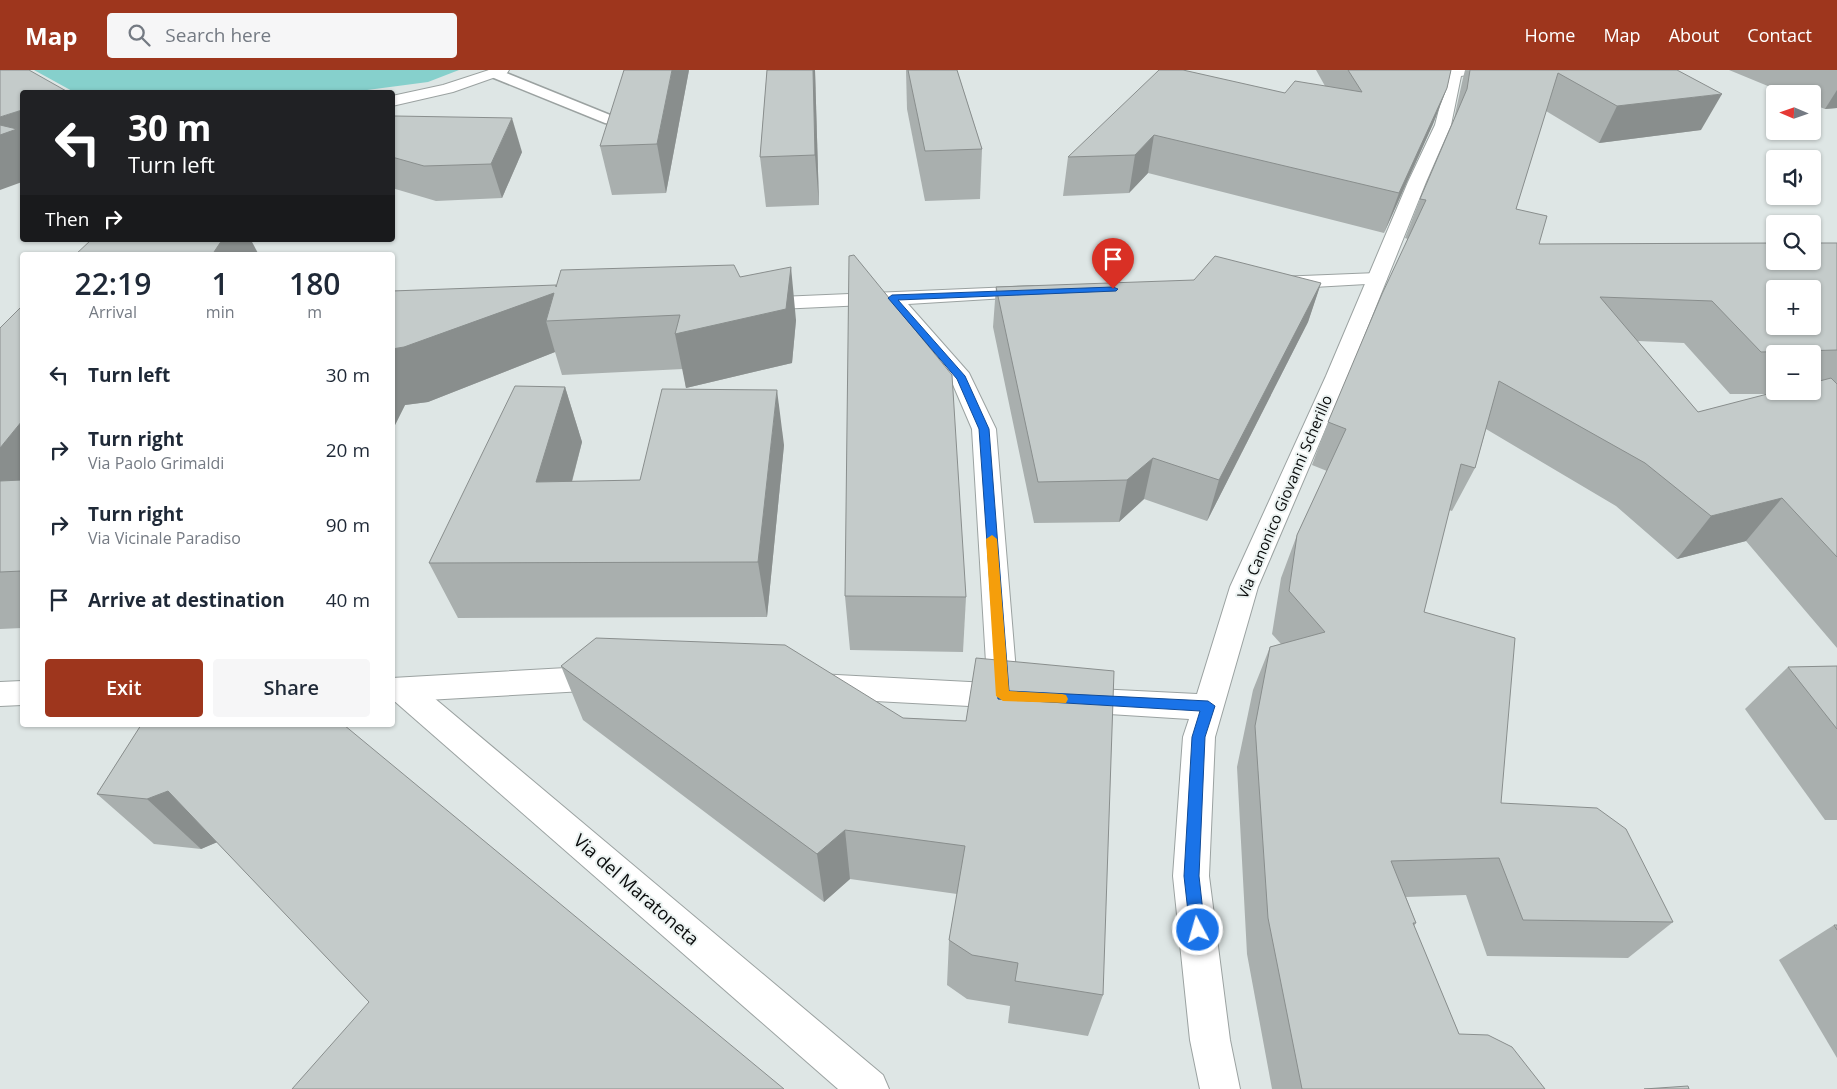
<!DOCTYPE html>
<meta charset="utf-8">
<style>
body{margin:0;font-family:"Open Sans",sans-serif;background:#f6f6f7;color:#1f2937;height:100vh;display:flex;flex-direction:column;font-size:19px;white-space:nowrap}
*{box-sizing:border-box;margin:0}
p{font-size:16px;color:#747a83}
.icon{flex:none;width:28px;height:28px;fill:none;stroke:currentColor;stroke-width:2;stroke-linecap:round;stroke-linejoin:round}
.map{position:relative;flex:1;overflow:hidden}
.side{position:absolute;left:20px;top:182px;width:375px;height:475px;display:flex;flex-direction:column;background:#fff;border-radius:5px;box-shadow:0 1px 4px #0004}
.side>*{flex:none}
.banner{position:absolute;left:20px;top:20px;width:375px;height:152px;border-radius:5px;box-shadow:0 1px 4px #0004;background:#202124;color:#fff;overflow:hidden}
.needle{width:32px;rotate:272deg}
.fabs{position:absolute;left:1766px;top:15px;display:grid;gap:10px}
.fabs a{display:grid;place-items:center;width:55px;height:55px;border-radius:5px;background:#fff;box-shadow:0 1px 4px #0004;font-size:25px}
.pin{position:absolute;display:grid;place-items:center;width:42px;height:42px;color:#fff;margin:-51px -21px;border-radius:50% 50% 50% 0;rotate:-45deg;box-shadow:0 0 5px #0007}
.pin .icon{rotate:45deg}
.me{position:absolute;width:55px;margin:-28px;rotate:354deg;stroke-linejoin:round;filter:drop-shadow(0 0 4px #0008)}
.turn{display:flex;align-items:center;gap:18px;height:105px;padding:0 25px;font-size:22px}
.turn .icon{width:65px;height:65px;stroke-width:2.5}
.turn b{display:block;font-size:35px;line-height:42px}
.then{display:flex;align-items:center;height:48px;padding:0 25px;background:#0003;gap:10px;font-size:19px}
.eta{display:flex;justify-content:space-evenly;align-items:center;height:85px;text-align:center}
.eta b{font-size:30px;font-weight:600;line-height:35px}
.cta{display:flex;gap:10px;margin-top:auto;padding:10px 25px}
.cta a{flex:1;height:58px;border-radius:5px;background:#9e361d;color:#fff;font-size:20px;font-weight:600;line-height:58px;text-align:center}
.cta a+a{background:#f6f6f7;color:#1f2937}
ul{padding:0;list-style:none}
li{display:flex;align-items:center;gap:15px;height:75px;padding:0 25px}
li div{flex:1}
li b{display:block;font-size:19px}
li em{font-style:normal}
header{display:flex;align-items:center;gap:30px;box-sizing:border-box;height:70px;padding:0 25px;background:#9e361d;color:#fff}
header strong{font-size:24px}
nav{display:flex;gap:28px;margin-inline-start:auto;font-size:18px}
.search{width:350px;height:45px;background:#f6f6f7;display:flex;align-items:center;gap:12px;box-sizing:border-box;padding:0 18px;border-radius:5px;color:#747a83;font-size:19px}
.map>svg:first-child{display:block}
.green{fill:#86d0cc}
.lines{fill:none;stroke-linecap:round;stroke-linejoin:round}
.service-casing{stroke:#9ba2a1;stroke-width:3}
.minor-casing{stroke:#9ba2a1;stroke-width:2}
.tertiary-casing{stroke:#9ba2a1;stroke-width:2}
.service{fill:#fff;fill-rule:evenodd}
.minor{fill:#fff;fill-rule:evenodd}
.tertiary{fill:#fff;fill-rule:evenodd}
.wall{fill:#a9afae;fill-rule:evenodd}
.shaded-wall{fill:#898e8d}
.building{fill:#c4cbca;stroke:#898e8d;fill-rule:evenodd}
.route{fill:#1a73e8;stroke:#114b97}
.slow{fill:#f59e0b}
.labels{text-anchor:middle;stroke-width:4;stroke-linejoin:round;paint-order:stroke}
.street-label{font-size:15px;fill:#0a0c0c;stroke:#ecf3f2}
.near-street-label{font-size:18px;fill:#0a0c0c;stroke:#ecf3f2}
</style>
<header>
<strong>Map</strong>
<div class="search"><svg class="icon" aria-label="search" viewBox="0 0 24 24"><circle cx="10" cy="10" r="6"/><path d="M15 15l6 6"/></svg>Search here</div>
<nav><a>Home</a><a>Map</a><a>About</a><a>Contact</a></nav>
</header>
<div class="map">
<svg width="1837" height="1019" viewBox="0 0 1837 1019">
<rect width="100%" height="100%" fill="#dee6e5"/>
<path class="green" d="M34 0H459L428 12 352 22H74Z"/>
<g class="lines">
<defs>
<path id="service" d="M489 0H499L615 47 617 50 610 54 605 53 489 6 487 3Z"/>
<g id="minor">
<path d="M489 0H509L507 3 453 22 392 36V26L443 15Z"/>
<path d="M1377 203 1384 205 1387 209 1384 213 1278 219 1271 217 1268 213 1271 209 1278 207Z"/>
<path d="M1033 216 1040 218 1043 222 1040 226 908 234 969 303 996 359 1018 626 1014 635 1003 638 992 635 988 626 972 359 951 310 887 234 756 240 749 238 746 234 749 230 756 228Z"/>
<path d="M403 608 414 611 883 1005 889 1019H838L392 629V611Z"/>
</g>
<g id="tertiary">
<path d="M1449 0H1482L1480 3 1461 6 1451 55 1426 112 1348 306 1258 517 1215 667 1209 806 1230 970 1240 1019H1200L1190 970 1173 806 1183 667 1189 649 1077 642 1066 639 1062 630 1066 621 1077 618 1197 624 1230 517 1326 306 1408 112 1435 55Z"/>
<path d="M602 596 613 600 617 608 613 616 602 620 392 632V608Z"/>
<path d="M818 604 1007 614 1018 617 1022 626 1018 635 1007 638 818 628 807 625 803 616 807 607Z"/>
<path d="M22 611V635L0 636V612Z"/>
</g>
</defs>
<use href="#service" class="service-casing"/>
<use href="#minor" class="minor-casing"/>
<use href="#tertiary" class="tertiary-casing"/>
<use href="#service" class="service"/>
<use href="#minor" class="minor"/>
<use href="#tertiary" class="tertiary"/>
</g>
<g class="wall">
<path d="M689 0 666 123 612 125 600 76Z"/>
<path d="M767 0H815L819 135 766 137 760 87Z"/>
<path d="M906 0H957L982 79 980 129 925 131 907 39Z"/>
<path d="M1316 0H1451L1447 18 1433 54 1384 163 1148 103 1129 123 1063 126 1068 87 1285 23 1325 16Z"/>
<path d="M1465 0H1677L1701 60 1599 73 1546 41 1516 139 1539 174 1837 173V578L1746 471 1677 489 1616 436 1486 359 1475 398 1452 441 1449 440 1424 542 1501 733 1673 852 1628 888 1487 886 1466 825 1406 827 1416 853 1414 856 1459 964 1545 1019H1272L1247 884 1237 697 1253 620 1270 577 1281 574 1272 564 1281 508 1297 465 1327 401 1312 395 1328 352 1408 169 1405 168 1420 129 1454 49 1463 8ZM1638 271 1684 273 1730 324H1770L1698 342ZM1775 284H1812V321H1775Z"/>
<path d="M1729 0H1837V38L1825 39 1812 34V24H1787Z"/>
<path d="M522 82 502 128 436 131 392 118V87Z"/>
<path d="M740 207 796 250 792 293 686 318 683 299 562 305 555 282 428 332 405 335 392 361V221L556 216Z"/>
<path d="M1321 213 1308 252 1207 451 1144 429 1119 452 1034 453 993 257 996 217Z"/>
<path d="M22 236V558L0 559V258Z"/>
<path d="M565 317 582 372 572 412 640 410 784 375 767 547 458 548 429 493Z"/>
<path d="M845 526 966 527 963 582 850 580Z"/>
<path d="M561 596 903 648 966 651 1103 925 1088 966 1008 953 1010 936 967 929 947 915 949 870 957 824 850 809 824 832 583 650Z"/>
<path d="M1837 596V750H1825L1745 639 1788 597Z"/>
<path d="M141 655 369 932 217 772 201 779 154 774 97 724Z"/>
<path d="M1834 855H1837V988L1779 890Z"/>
</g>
<g class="shaded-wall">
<path d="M672 0H689L666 123 657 74Z"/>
<path d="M813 0H815L819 135 815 85Z"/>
<path d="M1447 18 1433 54 1384 163 1399 123Z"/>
<path d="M1837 20V38L1825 39Z"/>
<path d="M1722 24 1701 60 1599 73 1617 36Z"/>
<path d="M22 40V112L0 120V47Z"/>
<path d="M512 48 522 82 502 128 491 94Z"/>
<path d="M1154 65 1148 103 1129 123 1135 85Z"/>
<path d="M207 170H251L259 185H212Z"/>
<path d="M791 197 796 250 792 293 686 318 675 264Z"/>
<path d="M1321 213 1308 252 1207 451 1219 410Z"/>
<path d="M554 223 546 251 555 282 428 332 405 335 392 361V279Z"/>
<path d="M565 317 582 372 557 468 536 412Z"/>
<path d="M777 320 784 375 767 547 758 492Z"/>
<path d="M22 351V467L0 445V378Z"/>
<path d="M1153 388 1144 429 1119 452 1127 410Z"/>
<path d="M1782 428 1746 471 1677 489 1711 446Z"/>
<path d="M168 721 220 771 201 779 147 729Z"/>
<path d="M845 760 850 809 824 832 817 784Z"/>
</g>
<g class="building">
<path d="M0 0H29L68 22H22V40L0 47Z"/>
<path d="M624 0H672L657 74 600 76Z"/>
<path d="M767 0H813L815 85 760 87Z"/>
<path d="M908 0H957L982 79 925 81Z"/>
<path d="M1159 0H1183L1285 23 1295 11 1362 22 1348 0H1451L1447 18 1399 123 1154 65 1135 85 1068 87Z"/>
<path d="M1470 0H1677L1722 24 1617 36 1558 3 1516 139 1547 146 1539 174 1775 173V191H1812V173H1837V280L1761 282 1712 231 1600 227 1698 342 1779 321H1812V313L1831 308 1837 314V487L1782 428 1711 446 1645 393 1499 311 1475 398 1461 394 1424 542 1515 568 1501 733 1597 738 1626 759 1673 852 1523 850 1499 788 1391 791 1416 853H1413L1459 964 1488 965 1512 977 1545 1019H1302L1268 848 1255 656 1270 577 1325 562 1289 521 1297 465 1346 359 1328 352 1382 224 1426 130 1420 129 1467 19ZM1775 219H1812V256H1775Z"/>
<path d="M395 46 512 48 491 94 424 96 392 87V49Z"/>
<path d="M0 55 17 59 0 65Z"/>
<path d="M91 170H222L212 185H75Z"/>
<path d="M854 185 952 305 966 527 845 526 849 186Z"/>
<path d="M1215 186 1321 213 1219 410 1153 388 1127 410 1038 412 996 217 1194 210Z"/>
<path d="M734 195 740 207 791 197 786 239 675 264 680 245 546 251 554 223 404 277 392 279V221L556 215V217L561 200Z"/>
<path d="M22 236V351L0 378V258Z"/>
<path d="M515 316 565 317 536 412 640 410 662 319 777 320 758 492 429 493Z"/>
<path d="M22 410V501L0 502V411Z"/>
<path d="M596 568 785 575 903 648 966 651 976 588 1114 601 1103 925 1015 911 1018 893 972 885 949 870 965 776 845 760 817 784 561 596Z"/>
<path d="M1837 596V659L1788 597Z"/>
<path d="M141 655H344L784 1019H292L369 932 168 721 147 729 97 724Z"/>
<path d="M1834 855H1837V860Z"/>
<path d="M1688 1016 1689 1019H1644Z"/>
</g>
<path class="route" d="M1113 217 1118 219 1116 221 898 230 965 306 989 359 1009 621 1208 631 1215 636 1205 667 1199 806 1205 860 1203 866 1198 868 1192 866 1190 860 1184 806 1192 667 1200 641 998 629 979 359 957 309 888 228 892 225Z"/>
<path class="slow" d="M992 465 997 469 1009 621 1062 624 1066 625 1068 629 1066 633 1003 631 996 626 986 469Z"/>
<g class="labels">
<g class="street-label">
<text transform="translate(1285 427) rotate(-67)" y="5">Via Canonico Giovanni Scherillo</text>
</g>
<g class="near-street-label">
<text transform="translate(636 820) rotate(41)" y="6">Via del Maratoneta</text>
</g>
</g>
</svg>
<div class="fabs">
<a><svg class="needle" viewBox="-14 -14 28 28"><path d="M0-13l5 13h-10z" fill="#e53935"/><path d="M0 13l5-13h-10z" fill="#747a83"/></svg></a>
<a><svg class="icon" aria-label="sound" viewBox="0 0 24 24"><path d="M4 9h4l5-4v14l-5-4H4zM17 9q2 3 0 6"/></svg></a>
<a><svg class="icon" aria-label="search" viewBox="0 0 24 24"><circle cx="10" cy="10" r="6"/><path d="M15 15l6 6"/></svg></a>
<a>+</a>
<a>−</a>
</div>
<div class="pin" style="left:1113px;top:219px;background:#d93025"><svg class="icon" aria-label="arrive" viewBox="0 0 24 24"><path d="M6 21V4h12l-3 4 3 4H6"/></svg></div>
<svg class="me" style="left:1198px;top:860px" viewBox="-20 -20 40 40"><circle r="17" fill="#1a73e8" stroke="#fff" stroke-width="3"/><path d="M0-11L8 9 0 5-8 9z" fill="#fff"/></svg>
<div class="banner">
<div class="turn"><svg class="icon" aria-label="left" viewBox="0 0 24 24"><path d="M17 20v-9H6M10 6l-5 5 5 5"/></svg><div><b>30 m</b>Turn left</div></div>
<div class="then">Then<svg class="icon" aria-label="right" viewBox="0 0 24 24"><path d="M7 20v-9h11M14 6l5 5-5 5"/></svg></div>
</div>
<section class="side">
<div class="eta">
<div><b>22:19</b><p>Arrival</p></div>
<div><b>1</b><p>min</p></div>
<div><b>180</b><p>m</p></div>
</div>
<ul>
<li><svg class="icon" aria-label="left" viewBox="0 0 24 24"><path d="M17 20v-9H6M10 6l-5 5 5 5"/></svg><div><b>Turn left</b></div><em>30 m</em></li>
<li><svg class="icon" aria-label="right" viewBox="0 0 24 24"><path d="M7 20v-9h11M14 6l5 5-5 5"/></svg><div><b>Turn right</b><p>Via Paolo Grimaldi</p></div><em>20 m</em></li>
<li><svg class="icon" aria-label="right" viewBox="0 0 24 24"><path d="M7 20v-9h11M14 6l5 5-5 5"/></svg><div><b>Turn right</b><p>Via Vicinale Paradiso</p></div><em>90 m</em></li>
<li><svg class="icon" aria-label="arrive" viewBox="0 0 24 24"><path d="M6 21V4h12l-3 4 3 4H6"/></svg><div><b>Arrive at destination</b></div><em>40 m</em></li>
</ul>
<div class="cta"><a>Exit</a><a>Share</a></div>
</section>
</div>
